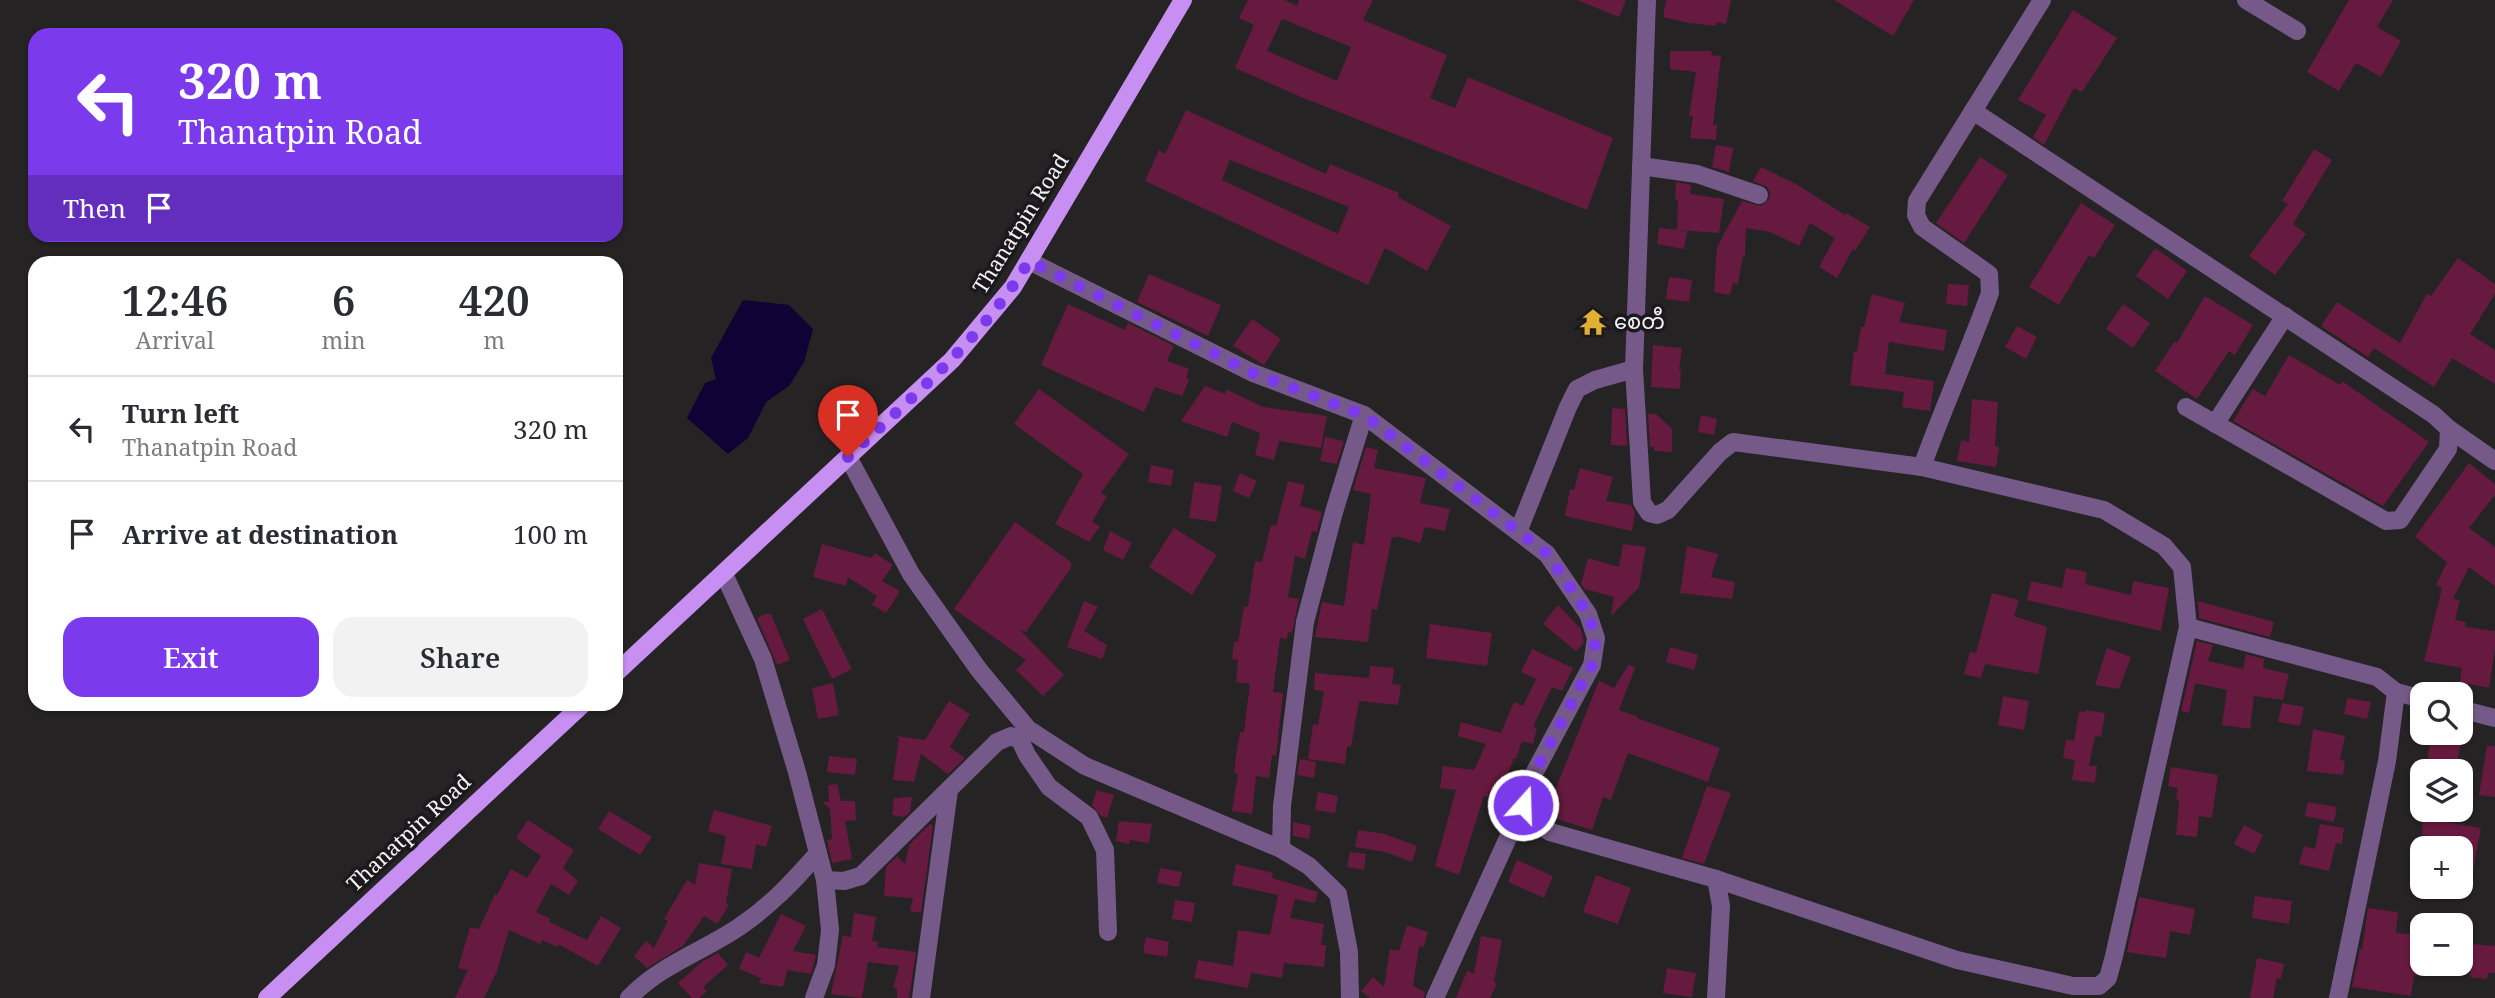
<!DOCTYPE html>
<meta charset="utf-8">
<style>
body{margin:0;font-family:"Noto Serif","Noto Sans Myanmar",serif;background:#f2f2f3;color:#2b2b33;height:100vh;display:flex;flex-direction:column;font-size:26px;white-space:nowrap}
*{box-sizing:border-box;margin:0}
p{font-size:23px;color:#7c7c81}
.icon{flex:none;width:38px;height:38px;fill:none;stroke:currentColor;stroke-width:2;stroke-linecap:round;stroke-linejoin:round}
.map{position:relative;flex:1;overflow:hidden}
.side{position:absolute;left:28px;top:256px;width:595px;height:455px;display:flex;flex-direction:column;background:#fff;border-radius:21px;box-shadow:0 2px 5px #0004}
.side>*{flex:none}
.guide{position:absolute;left:28px;top:28px;width:595px;height:214px;border-radius:21px;box-shadow:0 2px 5px #0004;background:#7c3aed;color:#fff;overflow:hidden}
.buttons{position:absolute;left:2410px;top:682px;display:grid;gap:14px}
.buttons a{display:grid;place-items:center;width:63px;height:63px;border-radius:14px;background:#fff;box-shadow:0 2px 5px #0004;font-size:35px}
.pin{position:absolute;display:grid;place-items:center;width:60px;height:60px;color:#fff;margin:-72px -30px;border-radius:50% 50% 50% 0;rotate:-45deg;box-shadow:0 0 7px #0007}
.pin .icon{rotate:45deg}
.me{position:absolute;width:77px;margin:-38px;rotate:20deg;stroke-linejoin:round;filter:drop-shadow(0 0 5px #0008)}
.turn{display:flex;align-items:center;gap:24px;height:147px;padding:0 35px;font-size:32px}
.turn .icon{width:91px;height:91px;stroke-width:2.5}
.turn b{display:block;font-size:49px;line-height:60px}
.then{display:flex;align-items:center;height:66px;padding:0 35px;background:#0003;gap:14px;font-size:26px}
.eta{display:flex;justify-content:space-evenly;align-items:center;height:119px;text-align:center}
.eta b{font-size:42px;font-weight:600;line-height:49px}
.cta{display:flex;gap:14px;margin-top:auto;padding:14px 35px}
.cta a{flex:1;height:80px;border-radius:21px;background:#7c3aed;color:#fff;font-size:28px;font-weight:600;line-height:80px;text-align:center}
.cta a+a{background:#f2f2f3;color:#2b2b33}
ul{padding:0;list-style:none}
li{display:flex;align-items:center;gap:21px;height:105px;padding:0 35px;border-top:2px solid #e1e1e2}
li div{flex:1}
li b{display:block;font-size:26px}
li em{font-style:normal}
.map>svg:first-child{display:block}
.water{fill:#100234}
.building{fill:#671a3f;fill-rule:evenodd}
.lines{fill:none;stroke-linecap:round;stroke-linejoin:round}
.minor{stroke:#755a89;stroke-width:18}
.major{stroke:#c78ff1;stroke-width:18}
.route{stroke:#7c3aed;stroke-width:12;stroke-dasharray:0 21.6}
.labels{text-anchor:middle;stroke-width:7;stroke-linejoin:round;paint-order:stroke}
.street-label{font-size:21px;fill:#f5f4f5;stroke:#1b191b}
.poi-label{font-size:21px;fill:#f5f4f5;stroke:#1b191b;text-anchor:start}
</style>
<div class="map">
<svg width="2495" height="998" viewBox="0 0 2495 998">
<rect width="100%" height="100%" fill="#252324"/>
<path class="water" d="M743 300 789 305 813 329 804 362 789 386 766 402 748 438 728 454 687 418 705 383 716 379 711 358Z"/>
<g class="building">
<path d="M1248 0H1285L1297 6 1299 0H1373L1363 20 1447 55 1430 98 1455 108 1468 77 1613 138 1587 210 1301 97 1235 68 1254 25 1239 18ZM1282 19 1351 47 1337 81 1267 51Z"/>
<path d="M1577 0H1626L1619 17Z"/>
<path d="M1666 0H1731L1726 24 1717 22 1716 26 1689 23 1663 17Z"/>
<path d="M1834 0H1914L1893 36Z"/>
<path d="M2349 0H2393L2377 27 2401 41 2381 77 2356 63 2339 91 2307 72Z"/>
<path d="M2073 10 2117 38 2082 92 2074 88 2044 145 2033 137 2046 115 2018 100Z"/>
<path d="M1670 51H1712L1711 55 1721 56 1713 125H1717L1716 140 1690 138 1693 116H1689L1696 72 1670 69Z"/>
<path d="M1186 110 1326 174 1330 164 1399 193 1398 197 1451 226 1427 271 1385 248 1368 285 1145 181 1159 150 1165 154ZM1230 160 1349 207 1338 234 1222 180Z"/>
<path d="M1716 145 1733 148 1729 172 1712 167Z"/>
<path d="M2314 149 2332 160 2293 224 2306 234 2275 275 2249 256 2288 204 2282 201Z"/>
<path d="M1980 157 2008 175 1964 243 1936 223Z"/>
<path d="M1761 167 1796 184 1845 215 1846 213 1870 227 1855 251 1853 249 1837 278 1819 267 1835 238 1810 223 1799 246 1770 232 1746 228 1745 256H1743L1738 284 1733 283 1730 295 1714 292 1717 247 1742 201 1761 206 1769 199 1770 192 1767 187 1753 181Z"/>
<path d="M1676 182 1691 185 1690 194 1724 199 1719 233 1677 230 1678 200 1675 199Z"/>
<path d="M2081 203 2115 225 2094 258 2089 255 2059 305 2029 287Z"/>
<path d="M1659 228 1687 231 1684 249 1657 244Z"/>
<path d="M2155 248 2187 271 2168 299 2136 276Z"/>
<path d="M2458 258 2495 284V294L2470 334 2495 350V384L2452 358 2434 387 2374 348 2368 357 2321 326 2337 302 2400 343 2427 294 2431 296Z"/>
<path d="M1149 274 1221 305 1208 336 1137 302Z"/>
<path d="M1669 277 1692 280 1689 302 1666 299Z"/>
<path d="M1948 284 1969 285 1967 306 1946 304Z"/>
<path d="M1872 294 1905 303 1899 322 1947 330 1944 351 1889 342 1885 374 1934 381 1930 411 1902 407 1904 392 1850 385 1854 351 1857 352 1861 327H1864Z"/>
<path d="M2205 296 2253 325 2235 355 2229 351 2197 399 2155 371 2174 342 2177 343Z"/>
<path d="M1068 304 1125 330 1128 323 1174 346 1167 361 1189 369 1186 378 1189 380 1182 396 1155 387 1144 412 1041 365Z"/>
<path d="M2123 304 2150 323 2133 348 2106 329Z"/>
<path d="M1252 319 1281 339 1264 365 1233 346Z"/>
<path d="M2017 326 2037 337 2026 359 2005 347Z"/>
<path d="M1653 345 1682 348 1679 370H1681L1680 389 1651 387Z"/>
<path d="M2289 355 2340 385 2342 381 2429 442 2383 506 2233 421 2253 389 2265 396Z"/>
<path d="M1205 386 1225 394 1226 389 1263 407 1327 416 1321 448 1279 441 1274 460 1255 455 1260 433 1232 422 1227 437 1181 421Z"/>
<path d="M1039 389 1129 454 1101 493 1107 496 1092 522 1100 526 1089 542 1055 524 1083 474 1014 424Z"/>
<path d="M1972 399 1998 402 1995 446 1999 447 1996 467 1957 461 1961 440 1969 442Z"/>
<path d="M1612 408 1625 409 1627 446 1611 445Z"/>
<path d="M1648 414H1656L1672 429V452L1654 451V447H1650Z"/>
<path d="M1701 415 1717 419 1714 435 1698 432Z"/>
<path d="M1325 437 1344 441 1337 464 1320 461Z"/>
<path d="M1366 447 1378 450 1374 468 1426 478 1420 503 1450 509 1445 531 1425 527 1420 543 1396 536V538L1392 537 1377 610 1372 609 1368 642 1315 637 1322 602 1344 606 1353 542 1364 545 1371 494 1353 490Z"/>
<path d="M2469 463 2495 484V495L2469 528 2495 547V586L2469 567 2453 599 2460 600 2455 620 2466 622 2465 627 2495 631V649L2489 688 2460 682 2462 668 2424 661 2442 588 2436 585 2447 562 2415 537Z"/>
<path d="M1151 465 1174 470 1171 486 1148 482Z"/>
<path d="M1580 468 1613 477 1606 501 1631 505 1635 512 1632 531 1565 516 1570 489 1574 490Z"/>
<path d="M1240 473 1257 481 1249 498 1233 491Z"/>
<path d="M1288 481 1305 485 1300 506 1322 512 1317 532 1312 531 1305 559 1295 556 1288 597 1299 599 1292 633 1288 632 1287 639 1280 638 1273 692 1283 693 1276 756 1272 755 1269 778 1256 776 1252 814 1232 811 1238 774 1234 773 1236 756 1240 732H1244L1250 684 1236 682 1238 660 1232 659 1234 642H1238L1244 606 1248 607 1255 561 1262 562 1271 525 1276 526Z"/>
<path d="M1194 482 1222 486 1216 522 1189 518Z"/>
<path d="M1015 522 1071 562V568L1026 632 1020 630 1064 675 1043 696 1016 670 1026 660 954 609Z"/>
<path d="M1174 528 1217 555 1192 595 1149 567Z"/>
<path d="M1110 531 1132 543 1123 560 1103 550Z"/>
<path d="M822 544 872 558 875 553 893 565 882 581 900 591 886 613 872 605 877 596 848 577 846 586 813 577Z"/>
<path d="M1623 544 1646 547 1639 587 1611 616 1614 597 1585 589 1581 584 1588 558 1619 567Z"/>
<path d="M1687 546 1718 554 1711 577 1735 582 1732 599 1680 593Z"/>
<path d="M2066 568 2087 572 2085 584 2131 595 2133 581 2169 588 2161 631 2027 600 2031 581 2062 588Z"/>
<path d="M1992 593 2019 600 2014 616 2047 627 2038 674 1985 664 1981 678 1964 674 1970 652 1976 653Z"/>
<path d="M1084 601 1098 607 1084 631 1107 645 1102 659 1067 647Z"/>
<path d="M2198 601 2274 622 2270 637 2199 618Z"/>
<path d="M1558 605 1581 629 1584 643 1576 651 1543 624Z"/>
<path d="M822 609 852 669 832 679 803 619Z"/>
<path d="M765 614H771L790 660 777 665 757 618Z"/>
<path d="M1430 624 1492 633 1487 666 1426 658Z"/>
<path d="M2197 641 2213 645 2208 661 2243 669 2246 654 2264 659 2263 668 2289 674 2283 700 2254 696 2250 729 2222 725 2227 690 2195 683 2189 713 2181 711Z"/>
<path d="M1670 647 1698 655 1694 670 1666 662Z"/>
<path d="M2107 648 2131 657 2119 689 2095 685Z"/>
<path d="M1532 649 1573 668 1562 691 1552 687 1533 727 1537 728 1533 744 1522 741 1516 759 1514 758 1503 785 1499 783 1493 799 1484 796 1459 875 1435 866 1456 790 1440 788 1443 766 1474 770 1486 744 1458 736 1461 722 1501 733 1514 702 1523 706 1536 679 1521 672Z"/>
<path d="M1629 664 1635 668 1619 710 1638 717 1637 718 1720 748 1708 782 1628 753 1611 800 1603 797 1592 830 1545 815 1541 813 1550 786 1556 788 1599 681 1614 688Z"/>
<path d="M1370 666 1394 668 1392 684 1401 685 1398 705 1359 701 1351 747 1347 746 1345 764 1308 759 1313 724 1318 725 1324 691 1314 690 1315 673 1369 678Z"/>
<path d="M833 683 839 715 818 719 812 688Z"/>
<path d="M2003 696 2029 701 2024 730 1998 725Z"/>
<path d="M2347 698 2371 702 2367 719 2344 714Z"/>
<path d="M949 701 970 714 950 747 965 758 948 774 921 754 914 782 893 780 899 738 896 736 925 740Z"/>
<path d="M2282 703 2304 707 2300 726 2278 722Z"/>
<path d="M2085 710 2105 713 2101 737 2095 736 2089 766H2097L2095 783 2072 780 2075 760 2063 758 2066 739 2074 741 2079 711 2085 712Z"/>
<path d="M2313 729 2345 736 2340 760 2345 761 2343 775 2307 771Z"/>
<path d="M2431 733H2463L2455 772H2426Z"/>
<path d="M2487 746H2495V797L2479 795Z"/>
<path d="M829 756 857 759 855 775 827 772Z"/>
<path d="M1300 759 1316 762 1314 778 1297 775Z"/>
<path d="M2171 767 2218 775 2212 818 2199 816 2197 837 2176 835 2179 800 2176 799 2178 788 2168 786Z"/>
<path d="M837 784 841 801H855L856 820 845 821 852 859 832 863 827 840 832 839 830 809 823 802H829L828 785Z"/>
<path d="M1707 786 1731 793 1704 864 1682 858Z"/>
<path d="M1097 790 1114 795 1107 818 1101 816 1092 805Z"/>
<path d="M1318 792 1338 796 1335 813 1315 810Z"/>
<path d="M912 797 910 812 904 817 892 815 894 798Z"/>
<path d="M2308 802 2337 807 2334 822 2305 816Z"/>
<path d="M714 810 772 826 766 847 756 844 752 869 721 864 726 836 708 831Z"/>
<path d="M2423 810H2448L2447 822 2481 828 2469 891 2460 890V849H2424L2427 835H2422Z"/>
<path d="M609 811 652 837 640 855 598 829Z"/>
<path d="M528 820 574 850 563 868 578 881 569 895 551 884 536 912 551 919 549 922 587 940 601 916 621 928 598 966 558 944 557 947 542 940 540 944 509 930 497 971 484 998H455L468 970 458 968 470 927 479 929 495 894 497 895 511 869 527 878 541 856 516 838Z"/>
<path d="M1119 821 1152 824 1149 843 1130 840 1129 844 1116 841Z"/>
<path d="M1293 822 1311 826 1309 839 1293 836Z"/>
<path d="M930 824 933 825 921 913 910 911 913 898 884 896 886 867 897 856 905 864 909 845Z"/>
<path d="M2320 824 2344 828 2342 844 2336 843 2329 871 2299 864 2304 846 2315 849Z"/>
<path d="M2244 825 2263 835 2254 854 2234 844Z"/>
<path d="M1358 830 1385 834 1417 846 1412 862 1385 852 1355 847Z"/>
<path d="M1350 852 1366 854 1364 870 1347 867Z"/>
<path d="M1517 860 1553 876 1544 898 1508 882Z"/>
<path d="M699 863 732 869 726 903 729 905 717 924 704 916 683 946 647 968 634 956 646 941 654 948 668 921 664 919 687 880 695 885Z"/>
<path d="M1236 864 1273 873 1272 878 1318 892 1315 903 1295 899 1290 918 1324 924 1321 945H1326L1324 967 1284 963 1282 978 1251 973 1248 988 1194 978 1198 960 1233 966 1238 930 1270 935 1278 895 1232 885Z"/>
<path d="M1160 868 1182 872 1179 887 1157 883Z"/>
<path d="M1596 875 1631 888 1618 924 1583 912Z"/>
<path d="M2255 896 2292 901 2289 924 2252 918Z"/>
<path d="M2139 897 2195 909 2190 935 2170 931 2166 958 2127 952Z"/>
<path d="M1175 900 1195 903 1192 922 1172 919Z"/>
<path d="M2368 908 2398 912 2396 933 2422 935V974L2420 976 2414 975 2411 996 2352 987 2360 949H2362Z"/>
<path d="M854 913 876 917 872 941 878 942 877 947 916 952 909 998H897V989L893 988 899 966 868 962 862 998 831 994 843 936 851 937Z"/>
<path d="M781 914 806 926 793 951 816 955 811 974 787 970 783 987 759 983 761 978 739 969 746 952 759 958Z"/>
<path d="M1407 925 1428 932 1424 947 1419 946 1413 986 1425 992 1424 998H1370L1361 991 1373 977 1384 987 1390 949 1399 951Z"/>
<path d="M1481 936 1502 940 1494 982 1497 983 1490 998H1456L1467 971 1474 974Z"/>
<path d="M1146 937 1169 942 1167 957 1143 953Z"/>
<path d="M2473 944 2495 946V973H2488L2487 979 2470 977Z"/>
<path d="M718 953 728 965 703 987 707 991 699 998H692L678 983 703 961Z"/>
<path d="M2257 958 2284 964 2281 979 2277 978 2273 998H2250Z"/>
<path d="M1667 968 1696 973 1692 997 1663 993Z"/>
</g>
<g class="lines">
<g class="minor">
<path d="M1647 0 1634 369 1642 502 1649 513 1657 515 1668 510 1720 452 1733 442 1922 467 2104 510 2164 546 2182 567 2188 627 2114 956 2108 978 2099 986H2073L1957 960 1716 879"/>
<path d="M2246 0 2297 31"/>
<path d="M1973 111 2434 415 2449 429 2448 449 2400 520 2386 521 2186 407"/>
<path d="M1641 166 1697 174 1759 195"/>
<path d="M1029 261 1253 373 1364 415 1547 554 1588 614 1596 638 1592 665 1531 779 1523 805 1529 818 1550 832 1716 879 1721 906 1716 998"/>
<path d="M2215 424 2285 316"/>
<path d="M2449 429 2495 461"/>
<path d="M848 457 911 574 979 670 1028 729 1085 766 1281 849 1309 866 1338 894 1349 952 1350 998"/>
<path d="M1922 467C1943 408 1969 351 1990 293L1989 274 1922 227 1916 215 1917 201 2042 0"/>
<path d="M1518 532 1568 407 1577 389 1595 380 1634 369"/>
<path d="M724 574 763 659 797 772 825 880 830 930 826 965 814 998"/>
<path d="M2188 627 2377 677 2396 692 2387 761 2338 998"/>
<path d="M2396 692 2422 699"/>
<path d="M2460 709 2495 718"/>
<path d="M1281 849 1282 806 1305 622 1334 512 1364 415"/>
<path d="M825 880 844 881 861 876 997 742 1011 736 1020 740 1027 755 1049 787 1089 817 1105 850 1108 932"/>
<path d="M629 998C660 965 702 952 739 927 771 905 793 882 818 853"/>
<path d="M921 998 949 790"/>
<path d="M1435 998 1523 805"/>
</g>
<g class="major">
<path d="M616 673 952 360 1013 287 1183 0"/>
<path d="M267 998 583 704"/>
</g>
</g>
<g class="lines">
<path class="route" d="M848 457C913 396 983 338 1029 261L1253 373 1364 415 1548 554 1588 614 1596 638 1592 665 1531 779 1523 805"/>
</g>
<defs>
<symbol id="temple-bare" viewBox="-9 -9 18 18"><path d="M0-6L5-2H3V0L6.5 2.5H4V6H1.5V3h-3V6H-4V2.5H-6.5L-3 0V-2H-5Z" fill="#e1af34" stroke="#1b191b" stroke-width="2.5" paint-order="stroke"/></symbol>
</defs>
<g fill-rule="evenodd">
<use href="#temple-bare" x="1574" y="303" width="38" height="38"/>
</g>
<g class="labels">
<g class="street-label">
<text transform="translate(1021 224) rotate(-58)" y="7">Thanatpin Road</text>
<text transform="translate(409 833) rotate(-43)" y="7">Thanatpin Road</text>
</g>
<g class="poi-label">
<text x="1614" y="329">စေတီ</text>
</g>
</g>
</svg>
<div class="buttons">
<a><svg class="icon" aria-label="search" viewBox="0 0 24 24"><circle cx="10" cy="10" r="6"/><path d="M15 15l6 6"/></svg></a>
<a><svg class="icon" aria-label="layers" viewBox="0 0 24 24"><path d="M12 4l9 5-9 5-9-5zM3 14l9 5 9-5"/></svg></a>
<a>+</a>
<a>−</a>
</div>
<div class="pin" style="left:848px;top:457px;background:#d93025"><svg class="icon" aria-label="arrive" viewBox="0 0 24 24"><path d="M6 21V4h12l-3 4 3 4H6"/></svg></div>
<svg class="me" style="left:1523px;top:805px" viewBox="-20 -20 40 40"><circle r="17" fill="#7c3aed" stroke="#fff" stroke-width="3"/><path d="M0-11L8 9 0 5-8 9z" fill="#fff"/></svg>
<div class="guide">
<div class="turn"><svg class="icon" aria-label="left" viewBox="0 0 24 24"><path d="M17 20v-9H6M10 6l-5 5 5 5"/></svg><div><b>320 m</b>Thanatpin Road</div></div>
<div class="then">Then<svg class="icon" aria-label="arrive" viewBox="0 0 24 24"><path d="M6 21V4h12l-3 4 3 4H6"/></svg></div>
</div>
<section class="side">
<div class="eta">
<div><b>12:46</b><p>Arrival</p></div>
<div><b>6</b><p>min</p></div>
<div><b>420</b><p>m</p></div>
</div>
<ul>
<li><svg class="icon" aria-label="left" viewBox="0 0 24 24"><path d="M17 20v-9H6M10 6l-5 5 5 5"/></svg><div><b>Turn left</b><p>Thanatpin Road</p></div><em>320 m</em></li>
<li><svg class="icon" aria-label="arrive" viewBox="0 0 24 24"><path d="M6 21V4h12l-3 4 3 4H6"/></svg><div><b>Arrive at destination</b></div><em>100 m</em></li>
</ul>
<div class="cta"><a>Exit</a><a>Share</a></div>
</section>
</div>
